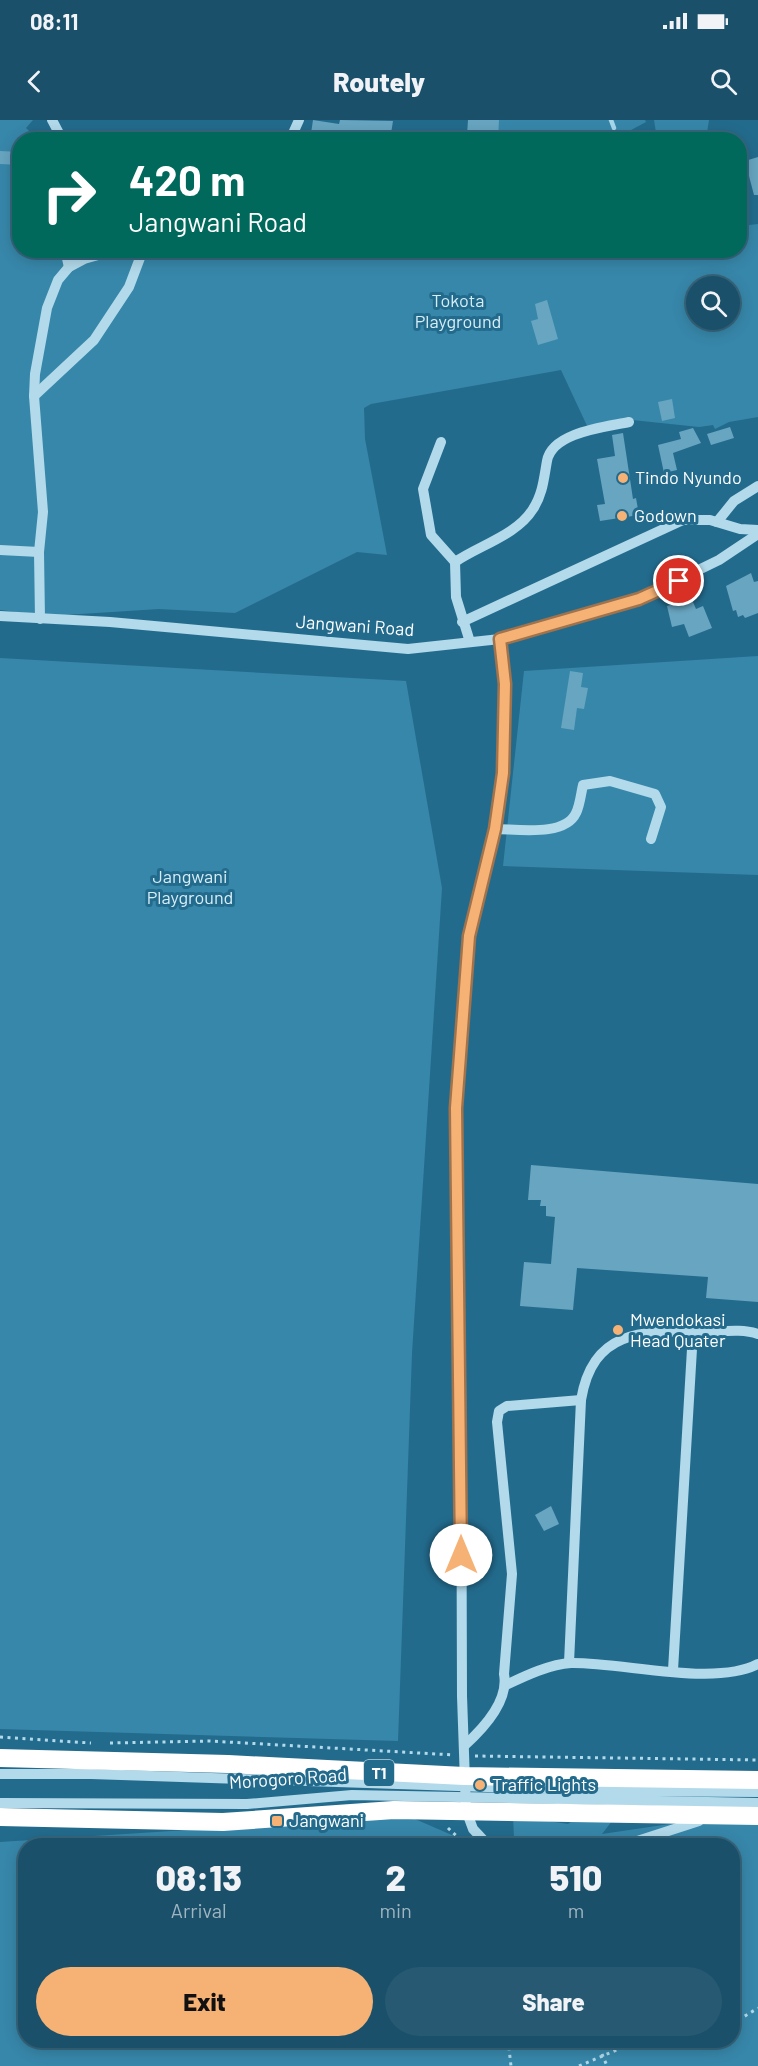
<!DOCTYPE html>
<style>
body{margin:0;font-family:Barlow,sans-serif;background:#275a72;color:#f1f3f6;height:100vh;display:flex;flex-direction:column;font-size:22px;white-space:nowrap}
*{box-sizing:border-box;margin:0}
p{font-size:20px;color:#9fb5c1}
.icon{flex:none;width:33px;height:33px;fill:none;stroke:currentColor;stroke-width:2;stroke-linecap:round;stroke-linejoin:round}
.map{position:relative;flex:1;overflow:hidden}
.drawer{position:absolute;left:18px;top:1718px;width:722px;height:210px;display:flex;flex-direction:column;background:#1a506a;border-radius:24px;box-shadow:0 3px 15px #0003,0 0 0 2px #38677e}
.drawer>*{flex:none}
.banner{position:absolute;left:12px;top:12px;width:735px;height:126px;border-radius:24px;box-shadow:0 3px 15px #0003,0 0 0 2px #38677e;background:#00695c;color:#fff;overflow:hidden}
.buttons{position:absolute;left:686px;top:156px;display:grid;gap:12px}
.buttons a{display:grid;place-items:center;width:54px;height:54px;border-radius:50%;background:#1a506a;box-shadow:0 3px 15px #0003,0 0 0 2px #38677e;font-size:30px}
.pin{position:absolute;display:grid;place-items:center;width:51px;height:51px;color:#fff;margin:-26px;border:3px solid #fff;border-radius:50%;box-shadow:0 2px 6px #0007}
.me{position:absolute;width:66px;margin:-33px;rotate:0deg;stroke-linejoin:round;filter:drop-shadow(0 0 4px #0008)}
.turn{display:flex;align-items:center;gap:21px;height:126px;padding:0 18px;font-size:27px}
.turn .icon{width:78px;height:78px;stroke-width:2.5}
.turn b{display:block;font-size:42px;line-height:51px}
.eta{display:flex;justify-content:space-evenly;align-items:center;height:102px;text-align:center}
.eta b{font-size:36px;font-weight:800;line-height:42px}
.primary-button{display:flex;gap:12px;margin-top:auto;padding:12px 18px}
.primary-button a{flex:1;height:69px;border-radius:36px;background:#f6b175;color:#111;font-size:24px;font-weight:800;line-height:69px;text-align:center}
.primary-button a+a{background:#275a72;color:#f1f3f6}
.status{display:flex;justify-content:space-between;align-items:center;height:42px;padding:0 30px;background:#1a506a;direction:ltr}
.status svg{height:16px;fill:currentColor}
header{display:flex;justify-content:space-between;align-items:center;height:78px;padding:0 18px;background:#1a506a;font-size:27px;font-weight:800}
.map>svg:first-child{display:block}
.green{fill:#3787aa;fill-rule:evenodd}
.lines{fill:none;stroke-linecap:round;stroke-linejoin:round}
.stream{stroke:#a6d8ec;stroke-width:4.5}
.building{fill:#68a5c0}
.path{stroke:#b2daeb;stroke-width:3;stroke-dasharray:3 4.5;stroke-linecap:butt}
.minor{stroke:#b2daeb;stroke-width:10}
.highway{stroke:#fff;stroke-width:18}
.route-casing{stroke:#a0734c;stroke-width:15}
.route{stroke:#f6b175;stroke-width:10}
.poi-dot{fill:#f6b175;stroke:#236b8d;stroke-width:2}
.labels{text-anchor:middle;stroke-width:6;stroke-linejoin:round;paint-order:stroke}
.shield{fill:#236b8d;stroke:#bdd3dd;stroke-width:1.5}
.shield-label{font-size:16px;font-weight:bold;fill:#fff}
.park-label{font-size:18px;fill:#d7eef8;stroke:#236b8d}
.poi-label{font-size:18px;fill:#fff;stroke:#236b8d;text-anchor:start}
.street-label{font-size:18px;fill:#fff;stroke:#236b8d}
</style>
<div class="status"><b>08:11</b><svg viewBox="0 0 49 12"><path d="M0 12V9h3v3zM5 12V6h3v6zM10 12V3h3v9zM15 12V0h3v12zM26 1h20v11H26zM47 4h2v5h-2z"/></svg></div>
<header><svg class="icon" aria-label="back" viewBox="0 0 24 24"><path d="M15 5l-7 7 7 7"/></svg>Routely<svg class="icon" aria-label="search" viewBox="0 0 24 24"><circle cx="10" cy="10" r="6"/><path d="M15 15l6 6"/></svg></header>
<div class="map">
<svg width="758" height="1946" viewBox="0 0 758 1946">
<rect width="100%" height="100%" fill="#236b8d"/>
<g class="green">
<path d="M0 0H33L26 8 38 19 20 20V130H740V106L758 104V297L729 302 715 309 713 305 699 307 623 299 589 310 561 250 371 284 364 288 365 319 387 435 357 432 235 493 159 489 49 496 0 490ZM696 166H729V200H696Z"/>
<path d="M483 0H645L646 2 620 16 618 20 483 19 480 3Z"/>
<path d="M654 0H709L706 19H657Z"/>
<path d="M758 536V755L503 746 524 551Z"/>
<path d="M0 538 406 561 442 768 412 1233 398 1621 0 1609Z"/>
<path d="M394 1690 475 1725H26V1920H732V1725H529L568 1719 514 1718 513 1696 568 1704 578 1696 612 1701 602 1714 731 1695 758 1697V1946H0V1722L234 1707Z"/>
</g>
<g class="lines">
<path class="stream" d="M611 0 614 8"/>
</g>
<g class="building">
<path d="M313 0 339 4 340 0 393 1 390 20H310Z"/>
<path d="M468 0H499L498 20 478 19V16L467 15Z"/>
<path d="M0 31 20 32V45L0 44Z"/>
<path d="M758 37V75H754L745 41Z"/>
<path d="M547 180 558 219 538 225 531 201 538 199 535 184Z"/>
<path d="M672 279 675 298 662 301 658 282Z"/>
<path d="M730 307 734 318 711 325 707 314Z"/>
<path d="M693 308 701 323 673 333 677 350 664 353 658 325 681 319 679 312Z"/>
<path d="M623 313 633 379 636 378 639 395 600 401 597 385 605 384 597 339 615 336 612 315Z"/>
<path d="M751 453 754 462 758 461V493L745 498 743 495 738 497 736 490 733 491 726 466Z"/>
<path d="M679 482 684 485 693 482 696 489 703 486 712 508 689 517 684 504 672 507 667 486Z"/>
<path d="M570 551 583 553 581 567 588 568 584 589 577 588 574 610 561 608Z"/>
<path d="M531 1045 758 1064V1182L706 1178 708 1157 577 1148 573 1190 520 1186 524 1142 551 1144 555 1097 546 1096V1086H540L541 1080H528Z"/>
<path d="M551 1386 559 1404 544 1411 535 1395Z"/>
</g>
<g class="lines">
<g class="path">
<path d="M0 1617 91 1623"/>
<path d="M110 1623 210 1621 454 1635"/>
<path d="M475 1636 758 1640"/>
<path d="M448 1708 466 1725"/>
<path d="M732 1904 758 1888"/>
<path d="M508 1920 511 1946"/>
<path d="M602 1934 607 1946"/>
<path d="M579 1946 640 1920"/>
</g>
<g class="minor">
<path d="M52 0 61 17 68 20"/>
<path d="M221 20H232"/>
<path d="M290 20 299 0"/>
<path d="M65 130 69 147"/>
<path d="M34 276 94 220 129 167 143 130"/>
<path d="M441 322 423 369 431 415 455 442"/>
<path d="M717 402 734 381 758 366"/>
<path d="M0 430 39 432"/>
<path d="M0 496 110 502 408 529 500 519 639 479 719 440 758 414"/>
<path d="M40 499 39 432 43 392 34 276 35 254 47 188 58 160 69 147 84 139 116 130"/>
<path d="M462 502 683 400H710L740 409 758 410"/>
<path d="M470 522 456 477 455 442C480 425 517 415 533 389 543 374 544 357 547 341 552 312 606 307 629 302"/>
<path d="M495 709C517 709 565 717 576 693 580 685 581 673 583 665L610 661 655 674 661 687 651 719"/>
<path d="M569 1543 581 1280C593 1208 644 1211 702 1212 719 1212 742 1208 758 1214"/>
<path d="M673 1550 693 1212"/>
<path d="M506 1565C525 1556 550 1544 571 1543 622 1542 715 1567 758 1544"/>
<path d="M464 1626C483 1609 509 1581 504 1554L512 1454 497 1302 499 1291 507 1286 581 1280"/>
<path d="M0 1654H91L610 1671 758 1672"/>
<path d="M0 1683 247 1684 352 1675 758 1683"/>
<path d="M488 1725 473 1709 466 1690 462 1576 461 1254 456 988 469 816 495 709 503 653 505 564 500 519"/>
<path d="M625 1725 699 1701"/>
</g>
<g class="highway">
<path d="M0 1638 228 1644 464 1656 758 1660"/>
<path d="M0 1697 223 1702 394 1690 758 1696"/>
</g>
</g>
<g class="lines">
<defs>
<path id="route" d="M461 1435 456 988 469 816 495 709 503 653 505 564 500 519 639 479 679 461"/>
</defs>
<use href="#route" class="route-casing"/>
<use href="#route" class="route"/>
</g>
<g class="poi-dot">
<circle cx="623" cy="358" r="6"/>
<circle cx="622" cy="396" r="6"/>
<circle cx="618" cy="1210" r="6"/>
<circle cx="480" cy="1665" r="6"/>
<rect x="271" y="1695" width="12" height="12" rx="3"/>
</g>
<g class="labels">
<rect class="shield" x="364" y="1640" width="30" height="26" rx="4.5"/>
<g class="shield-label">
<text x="379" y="1659">T1</text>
</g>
<g class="park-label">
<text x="458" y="187">Tokota<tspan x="458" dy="21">Playground</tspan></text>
<text x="190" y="763">Jangwani<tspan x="190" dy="21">Playground</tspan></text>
</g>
<g class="poi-label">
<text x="635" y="364">Tindo Nyundo</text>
<text x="634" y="402">Godown</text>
<text x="630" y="1206">Mwendokasi<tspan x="630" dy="21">Head Quater</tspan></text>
<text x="492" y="1671">Traffic Lights</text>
<text x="289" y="1707">Jangwani</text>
</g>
<g class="street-label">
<text transform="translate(355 506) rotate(4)" y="6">Jangwani Road</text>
<text transform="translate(288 1659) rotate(-4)" y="6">Morogoro Road</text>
</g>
</g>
</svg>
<div class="buttons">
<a><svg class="icon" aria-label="search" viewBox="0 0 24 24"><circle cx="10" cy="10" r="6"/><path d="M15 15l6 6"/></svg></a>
</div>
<div class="pin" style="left:679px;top:461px;background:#d93025"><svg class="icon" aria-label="arrive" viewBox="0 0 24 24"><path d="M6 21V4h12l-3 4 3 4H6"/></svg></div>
<svg class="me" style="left:461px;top:1435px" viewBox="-20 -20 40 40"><circle r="19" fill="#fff"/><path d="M0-13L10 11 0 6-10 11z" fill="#f6b175"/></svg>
<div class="banner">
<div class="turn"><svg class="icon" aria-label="right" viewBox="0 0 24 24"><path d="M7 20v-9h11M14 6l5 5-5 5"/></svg><div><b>420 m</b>Jangwani Road</div></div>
</div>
<section class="drawer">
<div class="eta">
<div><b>08:13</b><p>Arrival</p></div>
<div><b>2</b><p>min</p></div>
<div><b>510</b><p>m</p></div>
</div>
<div class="primary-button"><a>Exit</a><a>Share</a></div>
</section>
</div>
